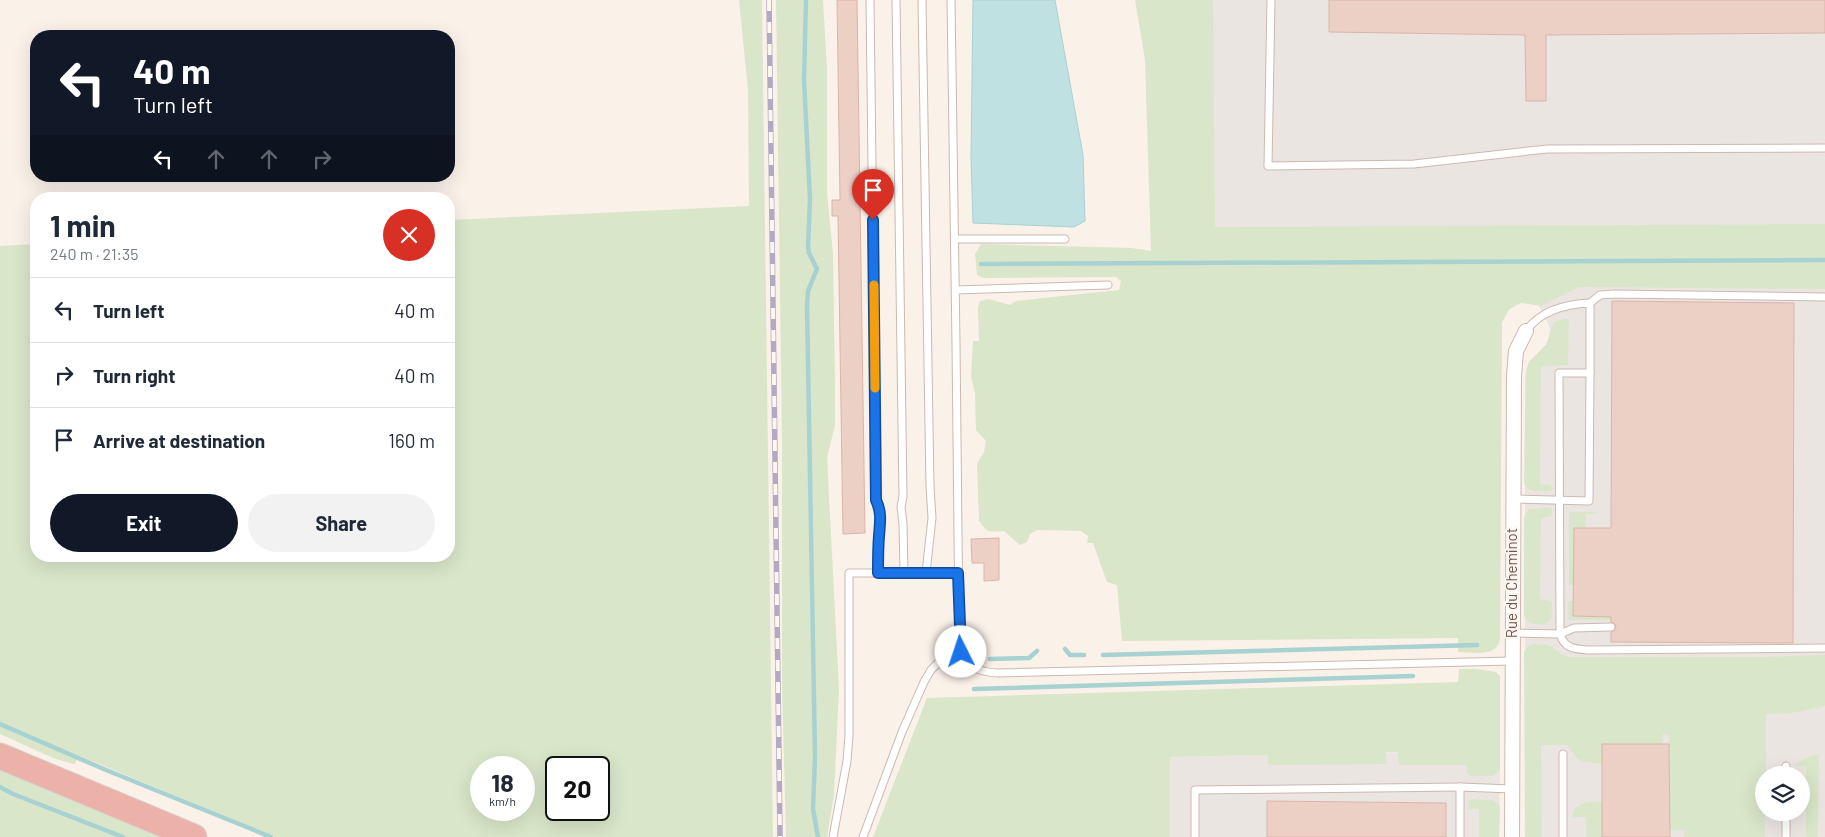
<!DOCTYPE html>
<meta charset="utf-8">
<style>
body{margin:0;font-family:Barlow,sans-serif;background:#f2f2f3;color:#1f2937;height:100vh;display:flex;flex-direction:column;font-size:19px;white-space:nowrap}
*{box-sizing:border-box;margin:0}
p{font-size:16px;color:#747a83}
.icon{flex:none;width:28px;height:28px;fill:none;stroke:currentColor;stroke-width:2;stroke-linecap:round;stroke-linejoin:round}
.map{position:relative;flex:1;overflow:hidden}
.panel{position:absolute;left:30px;top:192px;width:425px;height:370px;display:flex;flex-direction:column;background:#fff;border-radius:20px;box-shadow:0 5px 20px #0002}
.panel>*{flex:none}
.hud{position:absolute;left:30px;top:30px;width:425px;height:152px;border-radius:20px;box-shadow:0 5px 20px #0002;background:#111827;color:#fff;overflow:hidden}
.tools{position:absolute;left:1755px;top:766px;display:grid;gap:10px}
.tools a{display:grid;place-items:center;width:55px;height:55px;border-radius:50%;background:#fff;box-shadow:0 5px 20px #0002;font-size:25px}
.speed{position:absolute;left:470px;top:756px;display:flex;gap:10px;font-size:25px;font-weight:700;text-align:center}
.speed>*{display:grid;place-content:center;width:65px;height:65px;border-radius:50%;background:#fff;box-shadow:0 5px 20px #0002;line-height:1}
.speed small{font-size:12px;font-weight:400}
.speed .limit{border:2px solid #111;border-radius:8px;background:#fff;color:#111}
.pin{position:absolute;display:grid;place-items:center;width:42px;height:42px;color:#fff;margin:-51px -21px;border-radius:50% 50% 50% 0;rotate:-45deg;box-shadow:0 0 5px #0007}
.pin .icon{rotate:45deg}
.me{position:absolute;width:55px;margin:-28px;rotate:356deg;stroke-linejoin:round;filter:drop-shadow(0 0 4px #0008)}
.turn{display:flex;align-items:center;gap:18px;height:105px;padding:0 20px;font-size:22px}
.turn .icon{width:65px;height:65px;stroke-width:2.5}
.turn b{display:block;font-size:35px;line-height:42px}
.lanes{display:flex;align-items:center;height:48px;padding:0 20px;background:#0003;justify-content:center;gap:25px;direction:ltr}
.lanes .off{opacity:.35}
.round{display:grid;place-items:center;flex:none;width:52px;height:52px;border-radius:26px;background:#f2f2f3}
.headline{display:flex;align-items:center;justify-content:space-between;height:85px;padding:0 20px}
h1{font-size:30px;font-weight:700;line-height:38px}
.cta{display:flex;gap:10px;margin-top:auto;padding:10px 20px}
.cta a{flex:1;height:58px;border-radius:30px;background:#111827;color:#fff;font-size:20px;font-weight:700;line-height:58px;text-align:center}
.cta a+a{background:#f2f2f3;color:#1f2937}
ul{padding:0;list-style:none}
li{display:flex;align-items:center;gap:15px;height:65px;padding:0 20px;border-top:1px solid #e0e1e3}
li div{flex:1}
li b{display:block;font-size:19px}
li em{font-style:normal}
.map>svg:first-child{display:block}
.industrial{fill:#ebe5e2;fill-rule:evenodd}
.green{fill:#d9e6c9;fill-rule:evenodd}
.water{fill:#c0e1e1;stroke:#a8d1d2}
.lines{fill:none;stroke-linecap:round;stroke-linejoin:round}
.stream{stroke:#a8d1d2;stroke-width:4.5}
.building{fill:#eccfc5;stroke:#dcb4a7}
.lane-casing{stroke:#cbb9b1;stroke-width:9}
.street-casing{stroke:#cbb9b1;stroke-width:16}
.highway-casing{stroke:#d7d0ce;stroke-width:27}
.lane{stroke:#fff;stroke-width:7}
.street{stroke:#fff;stroke-width:14}
.highway{stroke:#ecb1a9;stroke-width:25}
.rail-casing{stroke:#b3a9c3;stroke-width:5.5}
.rail{stroke:#fdf6ef;stroke-width:4;stroke-dasharray:11;stroke-linecap:butt}
.route-casing{stroke:#114b97;stroke-width:12}
.route{stroke:#1a73e8;stroke-width:9}
.slow{stroke:#f59e0b;stroke-width:9}
.labels{text-anchor:middle;stroke-width:4;stroke-linejoin:round;paint-order:stroke}
.street-label{font-size:15px;fill:#715750;stroke:#fdf6ef}
</style>
<div class="map">
<svg width="1825" height="837" viewBox="0 0 1825 837">
<rect width="100%" height="100%" fill="#faf1e9"/>
<g class="industrial">
<path d="M1202 0H1825V235L1205 236Z"/>
<path d="M1540 272H1825V837H1525V377L1529 362 1546 345 1549 338 1550 328 1547 321 1539 306ZM1764 775H1801V812H1764Z"/>
<path d="M1500 750 1499 837H1170V757Z"/>
</g>
<g class="green">
<path d="M739 0H762L773 837H275L80 756 74 764 53 758 0 734V246L36 244V556H449V220L749 206 748 90ZM481 768H524V810H481ZM556 768H599V810H556Z"/>
<path d="M776 0H823L827 69V193L833 254 835 385V425L827 458 839 689 834 794 827 837H786L782 684V438Z"/>
<path d="M1135 0H1213L1215 227 1825 224V289L1579 287 1541 306 1522 303 1516 305 1509 310 1502 322 1500 639C1497 658 1473 652 1458 652V638L1122 641 1117 585 1107 582 1093 543H1087L1088 536 1081 531 1037 530 1030 534 1027 542 1020 545 1004 531C990 532 986 533 979 520L977 464 984 452 986 441 976 430 975 393 971 377 973 341H979L978 307 980 301 988 299 1010 305 1016 301 1119 290 1121 281 1116 277 984 278 977 275 975 254 981 244 1132 248 1151 251 1145 60Z"/>
<path d="M1563 319H1569L1568 365 1541 366 1540 484 1551 485 1552 490 1551 491C1541 491 1529 494 1524 483L1526 370 1529 362 1546 345 1553 324 1555 322Z"/>
<path d="M1550 508 1552 509V516L1541 518 1540 599 1552 601C1552 622 1552 626 1530 623L1524 616V517L1529 509Z"/>
<path d="M1570 512H1596V514H1586V528H1574L1573 585H1569V514Z"/>
<path d="M1568 601H1573V616L1611 617V620H1569Z"/>
<path d="M1533 644 1549 645 1563 655 1568 657H1765L1825 655V706L1792 713 1766 714V775H1764L1765 837H1684V830H1670L1669 735 1663 734 1662 744H1602V764C1580 761 1580 764 1567 745H1541L1542 837H1525L1524 652 1528 646Z"/>
<path d="M1459 669H1476L1496 672 1500 676V770L1492 776H1470L1467 774V765H1399L1398 752H1386L1387 764 1272 765 1268 764V755L1170 757V837H873L927 698 1458 682Z"/>
<path d="M1814 755H1819L1818 837H1806V766H1793L1805 758Z"/>
<path d="M0 768 166 837H0Z"/>
<path d="M1471 799 1492 800 1498 804 1500 807 1499 837H1479V809H1469L1468 802Z"/>
<path d="M1589 802H1602V837H1586V817H1572C1573 807 1580 804 1589 802Z"/>
</g>
<path class="water" d="M973 0H1055L1083 155 1085 221 1074 227 973 223 971 158Z"/>
<g class="lines">
<g class="stream">
<path d="M806 0 804 80 810 199 808 247 809 253 817 269 808 291 807 305 815 756 813 809 818 837"/>
<path d="M981 264 1825 260"/>
<path d="M1065 649 1070 655H1084"/>
<path d="M1103 655 1477 645"/>
<path d="M990 659 1029 658 1037 651"/>
<path d="M974 689 1413 676"/>
<path d="M0 724 106 770 271 837"/>
<path d="M0 787 13 794 123 837"/>
</g>
</g>
<g class="building">
<path d="M837 0H857L865 533 843 534 838 216H832V200H840Z"/>
<path d="M1329 0H1825V33L1546 35V101H1526L1525 35 1329 32Z"/>
<path d="M1612 301 1794 303 1793 643 1611 642V632L1614 631 1616 627 1615 624 1611 622V617L1573 616 1574 528H1611Z"/>
<path d="M999 538V580L984 581V563H972L971 539Z"/>
<path d="M1602 744H1669L1670 837H1602Z"/>
<path d="M1267 801 1446 803V837H1267Z"/>
</g>
<g class="lines">
<defs>
<g id="lane">
<path d="M870 0 876 500C882 513 880 522 879 536 878 548 879 561 878 573"/>
<path d="M896 0 903 496 901 507 903 524 904 573"/>
<path d="M922 0 930 486 932 518 926 573"/>
<path d="M951 0 956 343 959 629C960 658 966 671 997 673L1512 661"/>
<path d="M1271 0 1268 166 1414 164 1547 149 1825 148"/>
<path d="M955 239H1065"/>
<path d="M956 290 1108 285"/>
<path d="M1590 303 1600 295 1615 294 1825 297"/>
<path d="M1513 499 1589 501 1590 373"/>
<path d="M1611 627 1574 628 1560 634C1564 648 1574 649 1587 650L1825 648"/>
<path d="M1513 633 1560 634 1559 373H1590V303C1566 304 1541 310 1526 331"/>
<path d="M1563 754V837"/>
<path d="M1786 775V766"/>
<path d="M833 837 847 761 849 736V573H958"/>
<path d="M863 837 902 732 924 682 931 670 941 660 948 655 961 652"/>
<path d="M1195 837V790L1460 787"/>
<path d="M1460 837V787L1512 789"/>
<path d="M1786 837V812"/>
</g>
<path id="street" d="M1512 837 1514 376 1516 351 1526 331"/>
<path id="highway" d="M0 756 194 837"/>
</defs>
<use href="#lane" class="lane-casing"/>
<use href="#street" class="street-casing"/>
<use href="#highway" class="highway-casing"/>
<use href="#lane" class="lane"/>
<use href="#street" class="street"/>
<use href="#highway" class="highway"/>
<defs>
<path id="rail" d="M769 0 780 837"/>
</defs>
<use href="#rail" class="rail-casing"/>
<use href="#rail" class="rail"/>
</g>
<g class="lines">
<defs>
<path id="route" d="M873 220 876 500C882 513 880 522 879 536 878 548 878 561 878 573H958L961 652"/>
</defs>
<use href="#route" class="route-casing"/>
<use href="#route" class="route"/>
<path class="slow" d="M874 285 875 388"/>
</g>
<g class="labels">
<g class="street-label">
<text transform="translate(1512 583) rotate(-90)" y="5">Rue du Cheminot</text>
</g>
</g>
</svg>
<div class="tools">
<a><svg class="icon" aria-label="layers" viewBox="0 0 24 24"><path d="M12 4l9 5-9 5-9-5zM3 14l9 5 9-5"/></svg></a>
</div>
<div class="speed"><div>18<small>km/h</small></div><div class="limit">20</div></div>
<div class="pin" style="left:873px;top:220px;background:#d93025"><svg class="icon" aria-label="arrive" viewBox="0 0 24 24"><path d="M6 21V4h12l-3 4 3 4H6"/></svg></div>
<svg class="me" style="left:961px;top:652px" viewBox="-20 -20 40 40"><circle r="19" fill="#fff"/><path d="M0-13L10 11 0 6-10 11z" fill="#1a73e8"/></svg>
<div class="hud">
<div class="turn"><svg class="icon" aria-label="left" viewBox="0 0 24 24"><path d="M17 20v-9H6M10 6l-5 5 5 5"/></svg><div><b>40 m</b>Turn left</div></div>
<div class="lanes"><svg class="icon" aria-label="left" viewBox="0 0 24 24"><path d="M17 20v-9H6M10 6l-5 5 5 5"/></svg><svg class="icon off" aria-label="ahead" viewBox="0 0 24 24"><path d="M12 20V5M6 11l6-6 6 6"/></svg><svg class="icon off" aria-label="ahead" viewBox="0 0 24 24"><path d="M12 20V5M6 11l6-6 6 6"/></svg><svg class="icon off" aria-label="right" viewBox="0 0 24 24"><path d="M7 20v-9h11M14 6l5 5-5 5"/></svg></div>
</div>
<section class="panel">
<div class="headline"><div><h1>1 min</h1><p>240 m · 21:35</p></div><a class="round" style="background:#d93025;color:#fff"><svg class="icon" aria-label="close" viewBox="0 0 24 24"><path d="M6 6l12 12M18 6L6 18"/></svg></a></div>
<ul>
<li><svg class="icon" aria-label="left" viewBox="0 0 24 24"><path d="M17 20v-9H6M10 6l-5 5 5 5"/></svg><div><b>Turn left</b></div><em>40 m</em></li>
<li><svg class="icon" aria-label="right" viewBox="0 0 24 24"><path d="M7 20v-9h11M14 6l5 5-5 5"/></svg><div><b>Turn right</b></div><em>40 m</em></li>
<li><svg class="icon" aria-label="arrive" viewBox="0 0 24 24"><path d="M6 21V4h12l-3 4 3 4H6"/></svg><div><b>Arrive at destination</b></div><em>160 m</em></li>
</ul>
<div class="cta"><a>Exit</a><a>Share</a></div>
</section>
</div>
